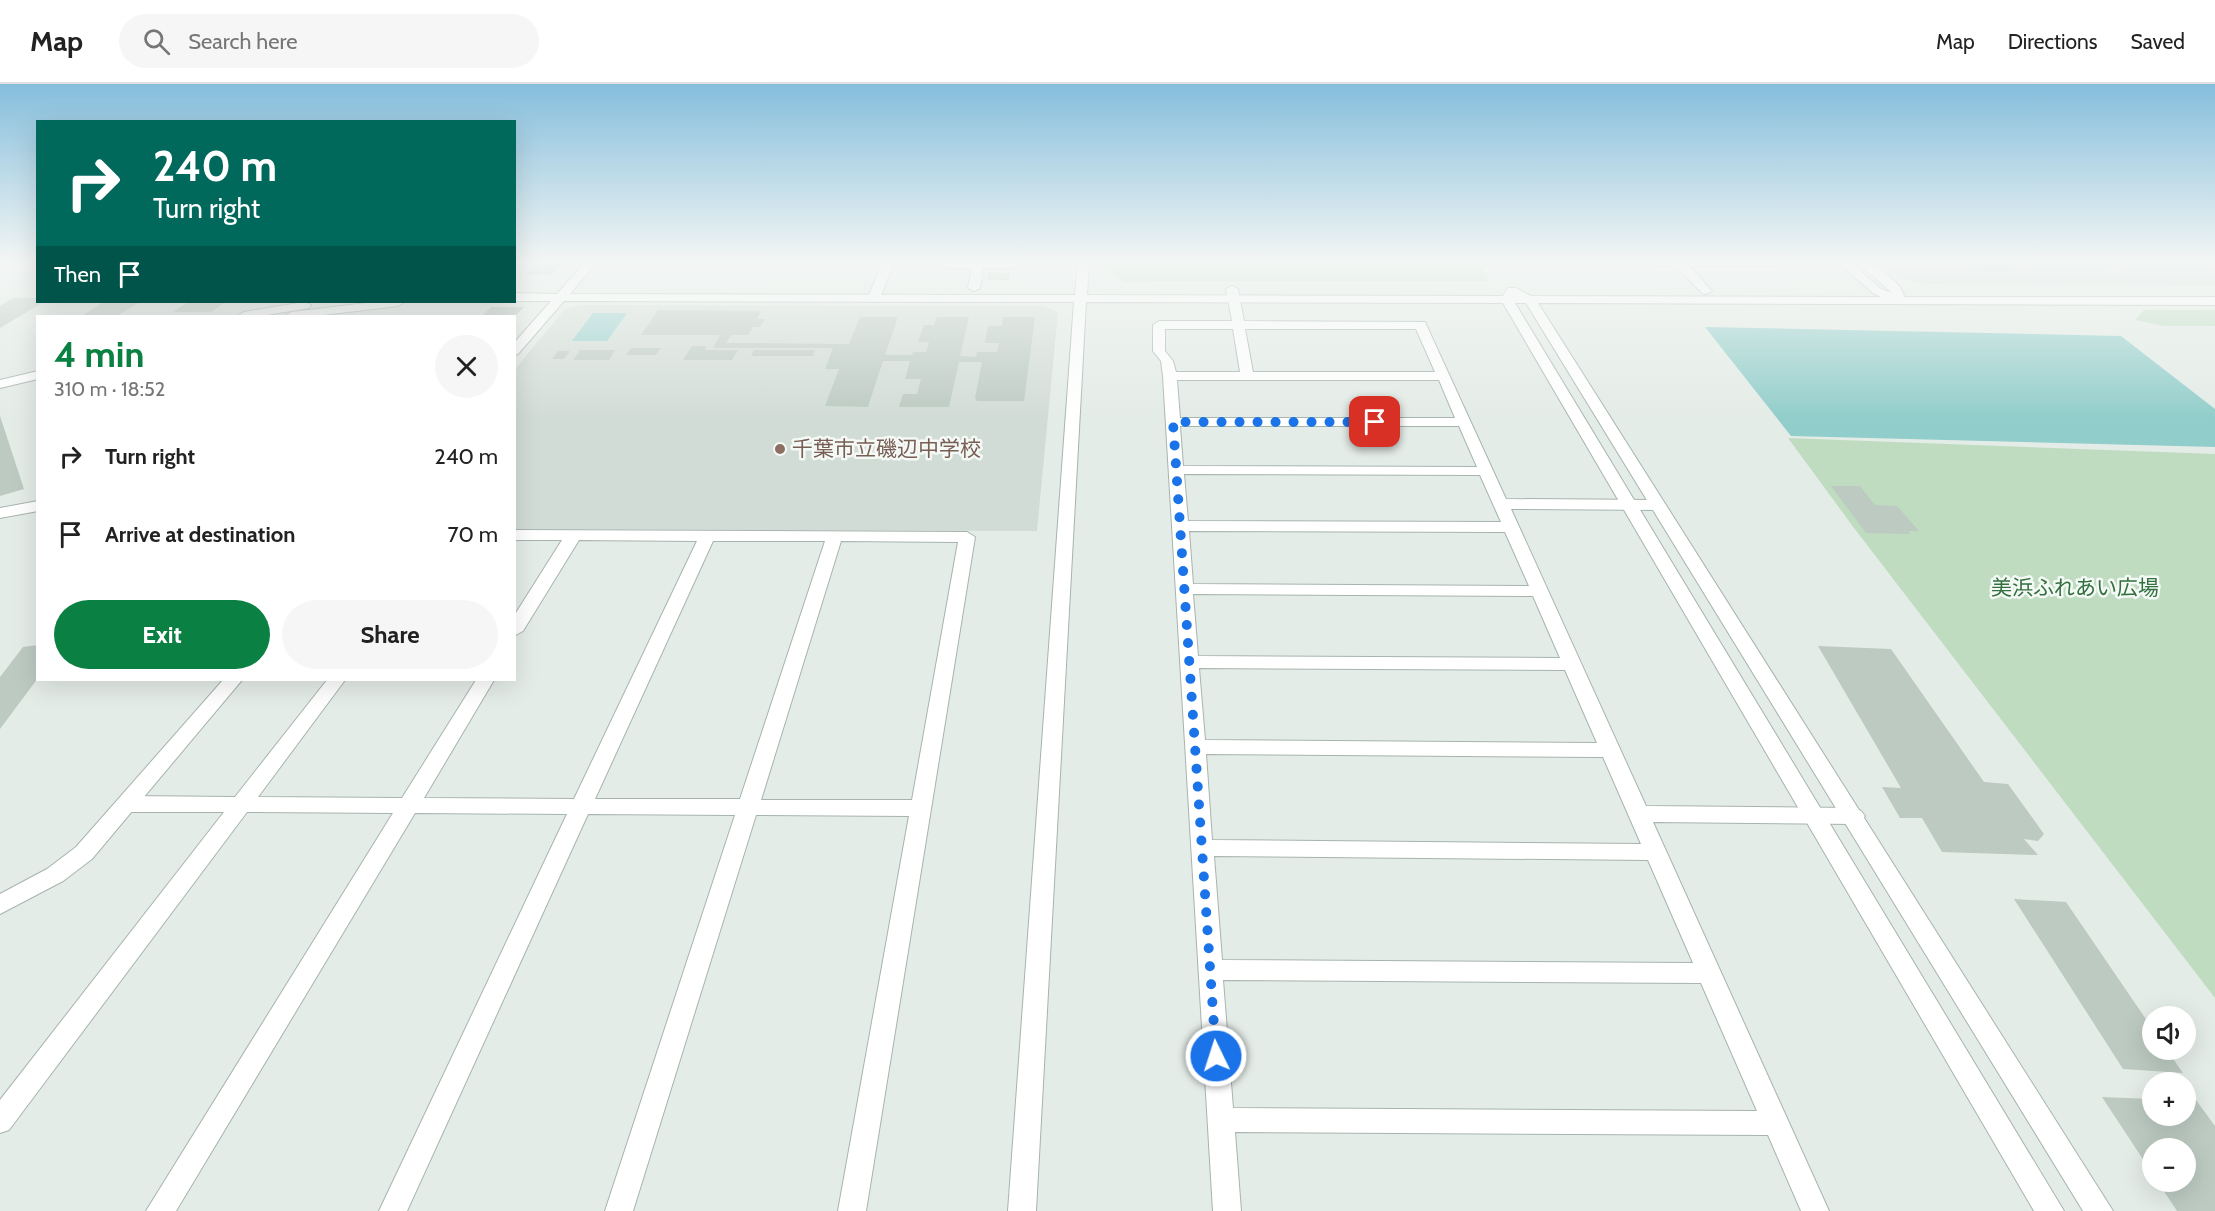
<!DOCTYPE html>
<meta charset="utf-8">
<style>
body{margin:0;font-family:Cabin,"Noto Sans JP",sans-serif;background:#f6f6f6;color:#222;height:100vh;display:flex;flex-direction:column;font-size:22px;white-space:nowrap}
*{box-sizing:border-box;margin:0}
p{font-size:20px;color:#767676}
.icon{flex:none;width:33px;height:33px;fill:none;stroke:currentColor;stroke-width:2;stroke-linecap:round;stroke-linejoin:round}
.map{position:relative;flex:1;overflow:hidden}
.drawer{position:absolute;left:36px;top:231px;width:480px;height:366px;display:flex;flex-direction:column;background:#fff;border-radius:0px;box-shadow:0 6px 24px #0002}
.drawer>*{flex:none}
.banner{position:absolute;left:36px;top:36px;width:480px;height:183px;border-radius:0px;box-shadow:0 6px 24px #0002;background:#00695c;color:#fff;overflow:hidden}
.controls{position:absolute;left:2142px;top:922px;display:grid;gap:12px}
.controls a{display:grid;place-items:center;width:54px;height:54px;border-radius:50%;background:#fff;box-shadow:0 6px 24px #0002;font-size:30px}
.pin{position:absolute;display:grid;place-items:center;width:51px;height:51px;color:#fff;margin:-26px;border-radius:12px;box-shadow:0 3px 9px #0006}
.me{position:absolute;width:66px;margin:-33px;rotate:356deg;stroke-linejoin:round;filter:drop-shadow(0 0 4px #0008)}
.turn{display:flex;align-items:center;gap:21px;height:126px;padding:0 18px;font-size:27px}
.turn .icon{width:78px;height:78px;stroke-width:2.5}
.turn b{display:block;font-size:42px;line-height:51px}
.then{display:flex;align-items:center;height:57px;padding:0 18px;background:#0003;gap:12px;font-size:22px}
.round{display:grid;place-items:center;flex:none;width:63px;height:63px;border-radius:32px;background:#f6f6f6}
.headline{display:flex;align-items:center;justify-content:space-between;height:102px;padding:0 18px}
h1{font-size:36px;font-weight:700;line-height:45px;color:#0b8043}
.button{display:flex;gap:12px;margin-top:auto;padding:12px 18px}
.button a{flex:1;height:69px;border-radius:36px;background:#0b8043;color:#fff;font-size:24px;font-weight:700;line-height:69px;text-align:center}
.button a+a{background:#f6f6f6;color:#222}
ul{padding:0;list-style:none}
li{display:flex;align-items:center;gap:18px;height:78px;padding:0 18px}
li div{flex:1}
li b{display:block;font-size:22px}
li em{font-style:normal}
header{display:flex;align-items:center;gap:36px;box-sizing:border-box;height:84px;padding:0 30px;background:#fff;border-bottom:2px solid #e0e0e0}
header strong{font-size:28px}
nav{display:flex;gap:33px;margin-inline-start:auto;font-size:21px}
.search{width:420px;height:54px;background:#f6f6f6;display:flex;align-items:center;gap:15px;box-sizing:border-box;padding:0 21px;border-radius:33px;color:#767676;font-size:22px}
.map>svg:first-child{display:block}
.built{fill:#d2dcd6}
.green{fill:#bfdcc1}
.water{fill:#91cdca}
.building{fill:#bccac2}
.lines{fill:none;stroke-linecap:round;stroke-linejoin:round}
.minor-casing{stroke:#a7b4ad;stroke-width:2}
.tertiary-casing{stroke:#a7b4ad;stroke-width:2}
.minor{fill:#fff;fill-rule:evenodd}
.tertiary{fill:#fff;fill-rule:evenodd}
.route{stroke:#1a73e8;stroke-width:10;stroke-dasharray:0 18}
.education-dot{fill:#8d6e63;stroke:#f4f9f6;stroke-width:2}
.labels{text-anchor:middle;stroke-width:5;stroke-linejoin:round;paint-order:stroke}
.education-label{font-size:21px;fill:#785e54;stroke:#f4f9f6;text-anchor:start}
.park-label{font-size:21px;fill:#32703e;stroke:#f4f9f6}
</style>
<header>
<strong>Map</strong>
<div class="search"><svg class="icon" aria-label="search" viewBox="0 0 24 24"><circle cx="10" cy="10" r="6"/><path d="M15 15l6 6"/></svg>Search here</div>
<nav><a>Map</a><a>Directions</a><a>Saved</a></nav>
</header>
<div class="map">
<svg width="2215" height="1127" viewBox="0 0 2215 1127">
<rect width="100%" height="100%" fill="#e4ece7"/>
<g class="built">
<path d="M1879 177H2215V201L1925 200 1898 193Z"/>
<path d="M580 221 1044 222 1058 228 1037 447 515 445V285L565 225Z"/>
</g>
<g class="green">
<path d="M1112 177H1477L1489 197 1125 198 1112 191Z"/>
<path d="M2144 226H2215V242H2164L2135 236Z"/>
<path d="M1788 354 2215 370V914L1854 444Z"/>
</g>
<g class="water">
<path d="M593 229H627L607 257H572Z"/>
<path d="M1705 243 2121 252 2215 325V363L1791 352Z"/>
</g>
<g class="building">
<path d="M539 177H564L552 191H526Z"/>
<path d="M1970 177H2001L2017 188H1984Z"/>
<path d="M2094 177H2118L2128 183H2104Z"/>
<path d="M988 188 1009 189V196H988Z"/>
<path d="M13 214H38V218H44L0 244V222Z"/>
<path d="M104 218H140L117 232H81Z"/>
<path d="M188 218H225L211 228H173Z"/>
<path d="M491 223H524L515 232H482Z"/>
<path d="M658 226 761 227 757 235H765L760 243H753L748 251H731L726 259 849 260 860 233H898L885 271H912L913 268H926L929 258H918L924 241H934L937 233H969L960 272 976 273 977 268H997L999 259H985L988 242H1002L1003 233H1035L1024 317H977L975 314 982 278H959L949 323H899L903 310H917L921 295H905L910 277H883L868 323 825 322 839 285H825L833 264H713L720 251H641Z"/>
<path d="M692 262H707L705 266H738L732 276H683Z"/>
<path d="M631 264H661L656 271H626Z"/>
<path d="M580 266H615L609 276H573Z"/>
<path d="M754 266H815L813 272H751Z"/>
<path d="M558 267H570L564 275H552Z"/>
<path d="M0 332 24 405 0 412Z"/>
<path d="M1831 402H1860L1875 421 1897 422 1919 447H1909L1910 450 1866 449Z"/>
<path d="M38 561V594L0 645V593L23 563Z"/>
<path d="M1818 562 1891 565 1984 698 2008 700 2044 750 2038 757 2024 755 2038 771 1942 768 1922 734H1900L1882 703 1901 704Z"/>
<path d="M2014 815 2066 818 2152 944V966H2167L2183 989 2123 985Z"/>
<path d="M2102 1013 2152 1015V1032H2186V1015L2196 1016 2215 1042V1127H2177L2158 1098H2186V1065H2152V1089Z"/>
</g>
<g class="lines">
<defs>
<g id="minor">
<path d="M648 177H893L894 178 880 214 874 218 868 214 881 181 654 180Z"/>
<path d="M935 177H1029L1009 184H983L980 204 974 207 968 204 972 184H950Z"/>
<path d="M1477 177H1783L1785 179 1779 182H1689L1712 207 1706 210 1702 209 1676 182 1483 180Z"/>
<path d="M1232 202 1238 205 1244 237 1425 238 1506 415 1657 416 1665 421 1657 426 1511 425 1646 722 1854 724 1861 727 1865 732 1861 737 1854 740 1653 738 1829 1127H1801L1768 1051 1235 1048 1241 1127H1213L1163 292 1161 277 1153 267V241L1159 237H1232L1226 205ZM1165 245H1233L1240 288H1176L1173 277 1165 267ZM1245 245H1416L1435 288H1253ZM1177 296H1439L1455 334H1180ZM1180 342H1459L1477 383 1183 382ZM1184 390 1480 391 1501 438 1188 437ZM1189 447 1505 448 1529 502 1193 500ZM1193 510 1533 512 1560 574 1198 572ZM1199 584 1565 586 1597 659 1205 656ZM1206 670 1603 673 1641 760 1212 756ZM1214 772 1648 776 1693 879 1222 876ZM1223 896 1701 899 1757 1027 1233 1024Z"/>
<path d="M38 417V427L0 434V424Z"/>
<path d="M514 446 967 448 975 453 866 1127H838L909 732 756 731 633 1127H605L735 731 588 730 407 1127H379L567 730 415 729 176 1127H146L393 729 247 728 9 1046 0 1049V1016L224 728H128L121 725 118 720 121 715 128 712 235 713 327 596H345L258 713 402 714 476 596H494L424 714 574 715 697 457 579 456 523 547 514 552V532L562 456H514ZM713 457H825L740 715H595ZM841 457 958 458 912 716H761Z"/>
</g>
<g id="tertiary">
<path d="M586 177H598L570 210 1075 211 1078 177H1089L1087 211 1503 212 1508 204H1516L1531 212 1881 213 1873 209 1837 177H1849L1881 205 1892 209 1856 177C1870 177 1903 198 1904 213H2215V221L1538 219 2113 1127H2083L1526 219H1515L2064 1127H2034L1503 219 1086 218 1036 1127H1008L1074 218 564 217 518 270 514 271V259L551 217H514V209L557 210Z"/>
<path d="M305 218 311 221 309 224 261 232H238L244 228Z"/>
<path d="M375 218H404L398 222 315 232H285L291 228Z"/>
<path d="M38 287V295L0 304V296Z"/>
<path d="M223 596H242L92 775 63 797 0 830V810L47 785 76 763Z"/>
</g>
</defs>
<use href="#minor" class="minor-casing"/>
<use href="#tertiary" class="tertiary-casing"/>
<use href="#minor" class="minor"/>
<use href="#tertiary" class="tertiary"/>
</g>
<linearGradient id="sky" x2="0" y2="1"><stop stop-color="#85bedc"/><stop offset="0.53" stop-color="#f3f6f4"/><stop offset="1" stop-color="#f3f6f4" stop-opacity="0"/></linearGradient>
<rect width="2215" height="335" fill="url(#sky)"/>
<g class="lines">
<path class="route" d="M1216 972 1173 338H1375"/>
</g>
<circle class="education-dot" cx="780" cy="365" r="6"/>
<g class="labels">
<g class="education-label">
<text x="792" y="372">千葉市立磯辺中学校</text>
</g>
<g class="park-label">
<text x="2075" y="511">美浜ふれあい広場</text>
</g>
</g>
</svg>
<div class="controls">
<a><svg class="icon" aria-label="sound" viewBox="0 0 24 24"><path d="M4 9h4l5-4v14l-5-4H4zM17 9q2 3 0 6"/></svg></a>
<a>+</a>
<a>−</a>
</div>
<div class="pin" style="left:1375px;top:338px;background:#d93025"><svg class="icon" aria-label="arrive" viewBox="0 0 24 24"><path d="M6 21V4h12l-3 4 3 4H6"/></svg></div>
<svg class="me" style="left:1216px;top:972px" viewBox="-20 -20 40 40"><circle r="17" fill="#1a73e8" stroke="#fff" stroke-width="3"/><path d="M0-11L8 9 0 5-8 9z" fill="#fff"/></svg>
<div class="banner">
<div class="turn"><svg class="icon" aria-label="right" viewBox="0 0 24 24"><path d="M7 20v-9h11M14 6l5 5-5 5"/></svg><div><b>240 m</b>Turn right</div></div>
<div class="then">Then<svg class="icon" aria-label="arrive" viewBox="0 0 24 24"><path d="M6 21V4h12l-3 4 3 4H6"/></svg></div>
</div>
<section class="drawer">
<div class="headline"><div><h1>4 min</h1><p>310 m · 18:52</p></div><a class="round"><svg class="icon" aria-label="close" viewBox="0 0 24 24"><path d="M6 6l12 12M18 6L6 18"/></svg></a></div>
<ul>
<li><svg class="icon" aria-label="right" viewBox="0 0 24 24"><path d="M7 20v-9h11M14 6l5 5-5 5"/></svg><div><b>Turn right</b></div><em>240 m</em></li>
<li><svg class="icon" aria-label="arrive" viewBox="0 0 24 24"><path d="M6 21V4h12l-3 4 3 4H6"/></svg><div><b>Arrive at destination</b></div><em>70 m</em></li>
</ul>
<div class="button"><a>Exit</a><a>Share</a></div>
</section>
</div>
